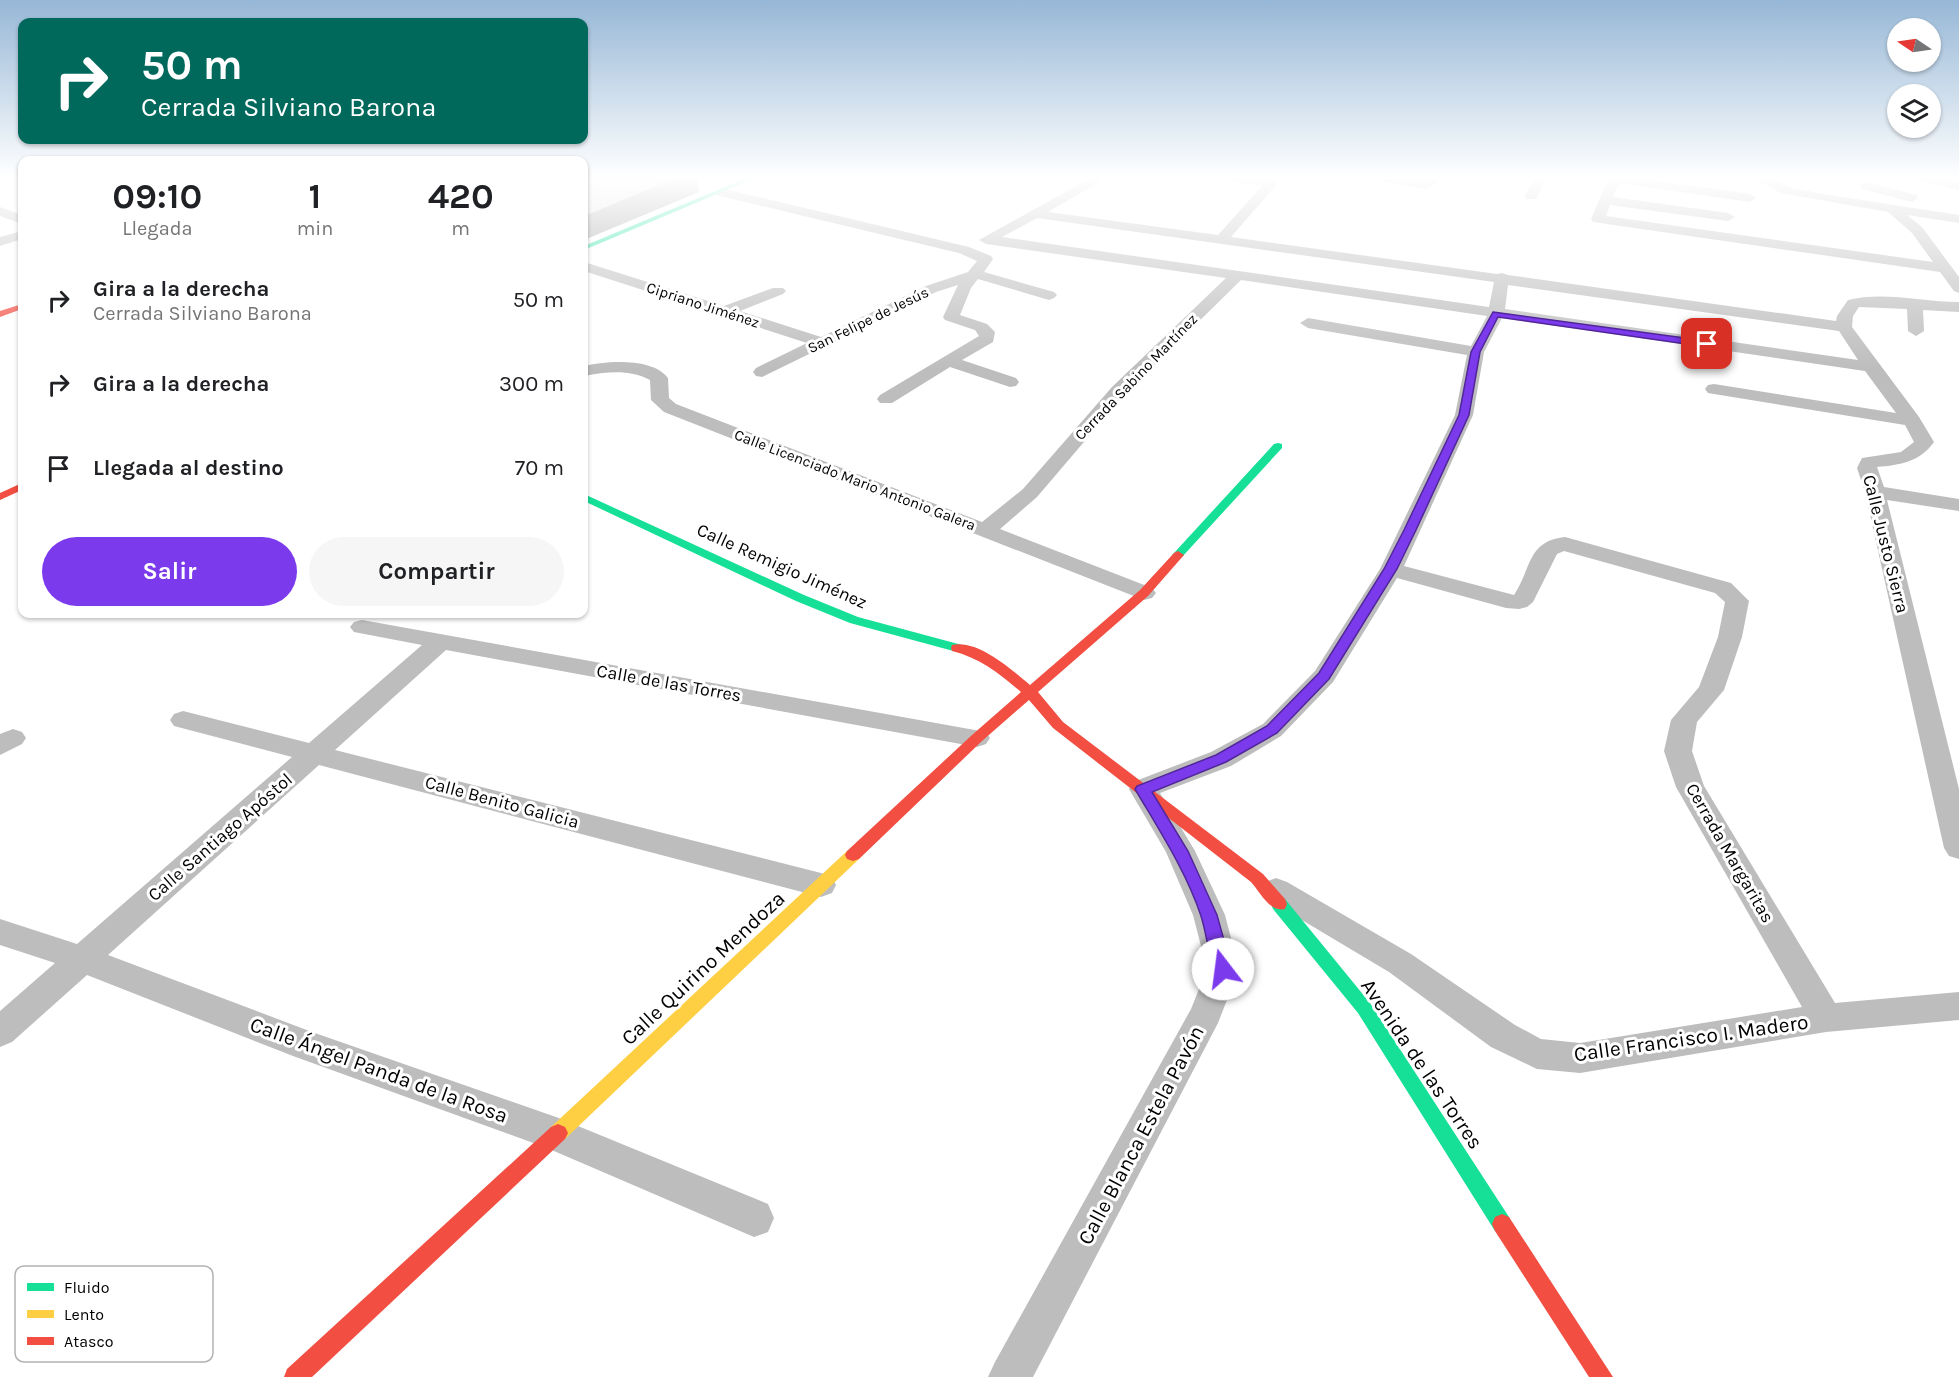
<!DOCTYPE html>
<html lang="es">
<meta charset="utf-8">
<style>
body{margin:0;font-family:Karla,sans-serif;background:#f6f6f6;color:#202124;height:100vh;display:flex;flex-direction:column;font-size:22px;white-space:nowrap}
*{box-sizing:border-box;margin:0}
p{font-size:20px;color:#757577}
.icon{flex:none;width:33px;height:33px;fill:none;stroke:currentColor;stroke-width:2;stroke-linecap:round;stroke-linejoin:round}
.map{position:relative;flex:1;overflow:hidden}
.panel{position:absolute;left:18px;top:156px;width:570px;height:462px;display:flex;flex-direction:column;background:#fff;border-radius:12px;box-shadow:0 2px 4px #0004}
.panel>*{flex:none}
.guide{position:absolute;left:18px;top:18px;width:570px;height:126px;border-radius:12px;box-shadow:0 2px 4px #0004;background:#00695c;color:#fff;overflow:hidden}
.needle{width:39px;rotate:283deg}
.fabs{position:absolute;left:1887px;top:18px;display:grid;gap:12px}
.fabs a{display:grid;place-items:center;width:54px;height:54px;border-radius:50%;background:#fff;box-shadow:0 2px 4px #0004;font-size:30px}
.pin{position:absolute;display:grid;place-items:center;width:51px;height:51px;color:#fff;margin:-26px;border-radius:12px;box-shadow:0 3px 9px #0006}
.me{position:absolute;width:66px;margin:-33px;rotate:345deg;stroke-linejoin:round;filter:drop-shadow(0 0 4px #0008)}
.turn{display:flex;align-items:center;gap:21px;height:126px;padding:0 24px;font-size:27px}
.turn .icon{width:78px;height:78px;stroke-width:2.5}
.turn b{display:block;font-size:42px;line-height:51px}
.eta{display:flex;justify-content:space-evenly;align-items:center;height:102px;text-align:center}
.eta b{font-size:36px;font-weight:700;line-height:42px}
.button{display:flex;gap:12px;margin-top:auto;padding:12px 24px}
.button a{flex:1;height:69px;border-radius:36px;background:#7c3aed;color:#fff;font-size:24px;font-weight:700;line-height:69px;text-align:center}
.button a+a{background:#f6f6f6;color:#202124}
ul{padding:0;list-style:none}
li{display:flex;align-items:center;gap:18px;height:84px;padding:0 24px}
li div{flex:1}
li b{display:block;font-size:22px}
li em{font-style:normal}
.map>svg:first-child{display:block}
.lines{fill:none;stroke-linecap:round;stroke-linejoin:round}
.street{fill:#bdbdbd;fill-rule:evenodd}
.fast{fill:#16e098;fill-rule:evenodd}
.slow{fill:#ffcf43;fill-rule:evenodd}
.jam{fill:#f24e42;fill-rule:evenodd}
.shaded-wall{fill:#9a9a9a}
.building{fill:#dcdcdc;stroke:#9a9a9a;stroke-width:1.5}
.route{fill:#7c3aed;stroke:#51269a;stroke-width:1.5}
.labels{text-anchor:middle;stroke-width:6;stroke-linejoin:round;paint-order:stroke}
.far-street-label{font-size:15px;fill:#000;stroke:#fff}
.street-label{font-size:18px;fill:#000;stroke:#fff}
.near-street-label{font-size:21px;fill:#000;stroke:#fff}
.key{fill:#fff;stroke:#b2b2b2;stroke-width:1.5}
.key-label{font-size:16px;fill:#000}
</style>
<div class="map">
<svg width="1959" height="1377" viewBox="0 0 1959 1377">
<rect width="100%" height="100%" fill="#fff"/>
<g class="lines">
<g class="street">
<path d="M1094 176H1110L1048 212 1218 235 1262 186 1226 180 1220 176H1249L1275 181 1277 184 1231 237 1497 274 1502 273 1508 275 1836 321 1837 316 1848 300C1883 291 1923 302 1959 302V312L1923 310 1924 331 1916 336 1908 331 1907 309 1859 307 1853 316 1852 327 1919 417 1934 442C1920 462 1900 465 1877 467L1884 487 1959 499V511L1887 500 1959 789V859L1949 856 1944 848 1865 492 1857 468 1862 458 1901 452 1914 442 1905 425 1714 394 1708 393 1705 389 1708 385 1714 384 1896 413 1865 371 1502 318 1484 352 1473 415 1404 566 1514 595C1532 568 1527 541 1565 537L1731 583 1749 601 1742 637 1724 690 1697 722 1692 751 1704 786 1835 1003 1959 992V1020L1826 1032 1580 1073 1537 1069 1491 1047 1389 972 1265 898 1261 890 1265 882 1276 878 1287 882 1411 954 1515 1025 1541 1039 1580 1043 1802 1007 1676 787 1664 751 1671 720 1699 687 1718 637 1725 602 1715 593 1564 551 1557 554 1533 602 1527 607 1519 609 1506 608 1397 578 1333 682 1281 736 1231 766 1160 793 1195 851 1225 915 1239 969 1218 1023 1033 1377H988L995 1362 1191 1009 1207 969 1193 915 1166 852 1129 789 1133 782 1211 752 1263 724 1315 671 1380 569 1455 415 1467 355 1308 328 1300 323 1308 318 1471 346 1487 316 1241 280 1124 395 1037 497 1000 529 1152 588 1156 593 1152 598 1144 600 664 412 651 400 650 380C629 369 607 372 584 376V366C606 361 652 357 668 378L669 398 676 404 982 522 1023 489 1112 387 1226 278 986 244 979 240ZM1037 218 1494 282 1489 307 1002 237ZM1508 285 1839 331 1858 360 1505 309Z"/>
<path d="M1367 176H1397L1424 181 1423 176H1435L1437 183 1426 189 1373 180Z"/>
<path d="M1536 176H1548L1536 199H1526L1525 196Z"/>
<path d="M1587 176H1622L1750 194 1756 198 1750 202 1619 183 1613 197 1728 213 1735 217 1728 221 1610 205 1606 216 1933 262 1912 233 1888 212 1781 193 1749 176H1766L1790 187 1823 194 1959 215V223L1907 215 1922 227 1959 277V293L1954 291 1940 272 1593 222 1591 219 1607 182 1589 179Z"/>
<path d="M1910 176H1933L1959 182V190L1912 179Z"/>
<path d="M1866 182 1917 195 1918 198 1912 202 1862 189 1860 186 1862 183Z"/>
<path d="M721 188 969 247 991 256 993 259 984 272 1054 292 1057 295 1054 298 1049 300 978 279 971 288 960 315 987 324 995 332 993 342 962 360 1016 378 1019 382 1016 386 1010 387 950 367 892 403H880L877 399 880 395 979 336 975 330 945 320 943 317 958 285 936 292 762 377 756 376 753 372 756 368 807 343 584 271V262L724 306 773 288H783L786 291 783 294 740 311 821 337 926 286 968 272 977 261 959 253 716 195 715 192Z"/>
<path d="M0 207 22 215V224L0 216Z"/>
<path d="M22 231V239L0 246V237Z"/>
<path d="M362 620 986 732 990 738 986 744 977 747 446 650 335 750 821 873 832 877 836 885 832 893 821 897 319 765 108 955 312 1032 556 1117 768 1204 774 1218 768 1232 754 1237 547 1148 293 1056 87 975 12 1042 0 1047V1011L55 963 0 945V919L77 944 292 757 174 726 170 720 174 714 183 711 309 743 422 645 354 632 350 627 354 622Z"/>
<path d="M13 729 22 732 26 738 22 744 0 755V734Z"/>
</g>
<g class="fast">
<path d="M751 176H760L584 250V246Z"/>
<path d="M1278 443 1282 444V448L1182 557H1174L1172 555 1174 553 1274 444Z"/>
<path d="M584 494 804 595 858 617 962 645 963 648 957 652 850 623 796 601 584 501Z"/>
<path d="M1279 898 1285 899 1370 1003 1509 1217 1512 1224 1509 1231 1502 1234 1495 1231 1358 1013 1273 909 1271 904 1273 899Z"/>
</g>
<path class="slow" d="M853 849 859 851 861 855 859 859 565 1139 558 1142 551 1139 548 1133 551 1127 847 851Z"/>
<g class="jam">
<path d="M22 304V309L0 317V311Z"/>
<path d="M22 483V490L0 500V493Z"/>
<path d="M1178 551 1184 555 1148 596 1038 692 1063 722 1263 874 1285 899 1287 904 1285 909C1270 913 1260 892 1251 882L1053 728 1029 700 982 741 859 859 853 861 847 859 845 855 847 851 972 735 1021 692C1000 674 980 658 952 651L951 648 952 645C978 639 1012 670 1030 685L1140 590 1174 553Z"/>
<path d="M558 1124 565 1127 568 1133 565 1139 312 1377H284L287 1369 551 1127Z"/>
<path d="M1502 1214 1509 1217 1613 1377H1589L1495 1231 1492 1224 1495 1217Z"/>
</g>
</g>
<path class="shaded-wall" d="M683 176H697L699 192 584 240V217Z"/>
<path class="building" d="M584 176H683L584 217Z"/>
<linearGradient id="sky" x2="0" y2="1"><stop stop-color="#96b7d6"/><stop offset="0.48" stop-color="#fff"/><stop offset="1" stop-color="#fff" stop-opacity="0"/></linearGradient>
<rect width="1959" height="369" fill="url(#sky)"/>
<path class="route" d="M1493 312 1707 341 1711 344 1707 347 1498 317 1480 352 1469 415 1416 530 1397 569 1329 679 1277 733 1226 762 1152 792 1188 851 1217 915 1232 969 1229 974 1223 976 1217 974C1208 956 1207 935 1201 916 1186 871 1159 830 1135 789L1137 786 1216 755 1267 726 1319 673 1384 569 1404 530 1459 415 1471 352Z"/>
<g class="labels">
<g class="far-street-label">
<text transform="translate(703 305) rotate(18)" y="5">Cipriano Jiménez</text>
<text transform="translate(868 320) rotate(-26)" y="5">San Felipe de Jesús</text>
<text transform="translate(1136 377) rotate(-46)" y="5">Cerrada Sabino Martínez</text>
<text transform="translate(855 480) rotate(21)" y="5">Calle Licenciado Mario Antonio Galera</text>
</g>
<g class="street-label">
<text transform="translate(1886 544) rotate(76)" y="6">Calle Justo Sierra</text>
<text transform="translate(782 566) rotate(24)" y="6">Calle Remigio Jiménez</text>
<text transform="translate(669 683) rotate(10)" y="6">Calle de las Torres</text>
<text transform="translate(502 802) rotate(15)" y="6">Calle Benito Galicia</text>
<text transform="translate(220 837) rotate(-41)" y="6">Calle Santiago Apóstol</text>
<text transform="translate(1730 853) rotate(60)" y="6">Cerrada Margaritas</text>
</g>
<g class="near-street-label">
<text transform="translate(703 968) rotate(-43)" y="7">Calle Quirino Mendoza</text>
<text transform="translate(1691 1038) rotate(-8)" y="7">Calle Francisco I. Madero</text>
<text transform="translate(1422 1064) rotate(56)" y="7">Avenida de las Torres</text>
<text transform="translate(379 1070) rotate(20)" y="7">Calle Ángel Panda de la Rosa</text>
<text transform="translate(1141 1135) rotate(-62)" y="7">Calle Blanca Estela Pavón</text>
</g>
</g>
<rect x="15" y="1266" width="198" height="96" rx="9" class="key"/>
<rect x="27" y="1283" width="27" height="8" fill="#16e098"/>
<rect x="27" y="1310" width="27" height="8" fill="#ffcf43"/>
<rect x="27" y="1337" width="27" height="8" fill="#f24e42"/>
<g class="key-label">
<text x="64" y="1293">Fluido</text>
<text x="64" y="1320">Lento</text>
<text x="64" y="1347">Atasco</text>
</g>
</svg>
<div class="fabs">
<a><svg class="needle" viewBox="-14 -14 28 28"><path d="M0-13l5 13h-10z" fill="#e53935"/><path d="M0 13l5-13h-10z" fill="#757577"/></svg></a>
<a><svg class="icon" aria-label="layers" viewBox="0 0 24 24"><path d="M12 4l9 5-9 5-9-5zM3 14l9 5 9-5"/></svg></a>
</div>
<div class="pin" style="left:1707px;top:344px;background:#d93025"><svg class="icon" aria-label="arrive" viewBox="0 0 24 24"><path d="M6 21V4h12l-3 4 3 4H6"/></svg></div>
<svg class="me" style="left:1223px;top:969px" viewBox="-20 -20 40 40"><circle r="19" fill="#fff"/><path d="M0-13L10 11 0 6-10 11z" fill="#7c3aed"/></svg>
<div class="guide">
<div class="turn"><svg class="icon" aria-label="right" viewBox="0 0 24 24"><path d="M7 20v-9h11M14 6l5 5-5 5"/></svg><div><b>50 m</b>Cerrada Silviano Barona</div></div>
</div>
<section class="panel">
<div class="eta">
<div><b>09:10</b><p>Llegada</p></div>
<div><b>1</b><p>min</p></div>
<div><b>420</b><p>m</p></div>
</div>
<ul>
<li><svg class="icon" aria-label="right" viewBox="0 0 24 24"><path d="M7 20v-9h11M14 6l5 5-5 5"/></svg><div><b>Gira a la derecha</b><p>Cerrada Silviano Barona</p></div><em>50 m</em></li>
<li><svg class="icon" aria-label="right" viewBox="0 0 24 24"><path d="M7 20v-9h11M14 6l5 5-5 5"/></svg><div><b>Gira a la derecha</b></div><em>300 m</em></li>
<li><svg class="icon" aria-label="arrive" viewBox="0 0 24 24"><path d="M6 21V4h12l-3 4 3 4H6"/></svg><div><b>Llegada al destino</b></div><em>70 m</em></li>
</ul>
<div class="button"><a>Salir</a><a>Compartir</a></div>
</section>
</div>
